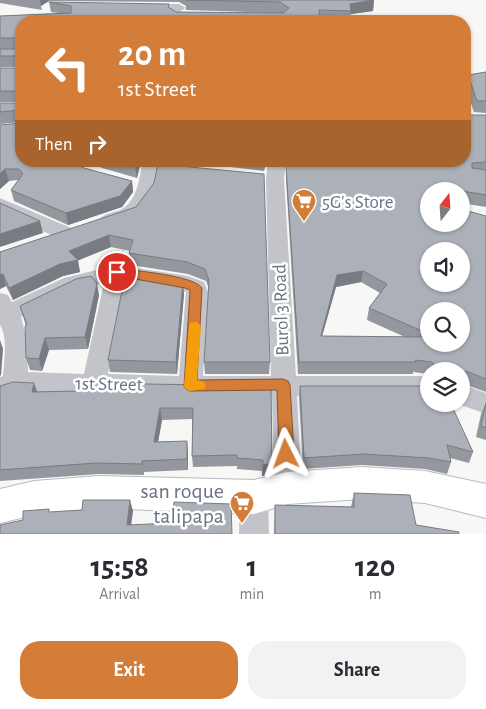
<!DOCTYPE html>
<style>
body{margin:0;font-family:"Alegreya Sans",sans-serif;background:#f2f2f3;color:#2b2b33;height:100vh;display:flex;flex-direction:column;font-size:19px;white-space:nowrap}
*{box-sizing:border-box;margin:0}
p{font-size:16px;color:#7c7c81}
.icon{flex:none;width:28px;height:28px;fill:none;stroke:currentColor;stroke-width:2;stroke-linecap:round;stroke-linejoin:round}
.map{position:relative;height:534px;overflow:hidden}
.sheet{display:flex;flex-direction:column;background:#fff;flex:1}
.sheet>*{flex:none}
.banner{position:absolute;left:15px;top:15px;width:456px;height:152px;border-radius:20px;box-shadow:0 1px 4px #0004;background:#d47d39;color:#fff;overflow:hidden}
.needle{width:32px;rotate:17deg}
.tools{position:absolute;left:420px;top:182px;display:grid;gap:10px}
.tools a{display:grid;place-items:center;width:50px;height:50px;border-radius:50%;background:#fff;box-shadow:0 1px 4px #0004;font-size:25px}
.pin{position:absolute;display:grid;place-items:center;width:42px;height:42px;color:#fff;margin:-21px;border:2px solid #fff;border-radius:50%;box-shadow:0 1px 5px #0007}
.me{position:absolute;width:55px;margin:-28px;rotate:357deg;stroke-linejoin:round;filter:drop-shadow(0 0 4px #0008)}
.turn{display:flex;align-items:center;gap:18px;height:105px;padding:0 20px;font-size:22px}
.turn .icon{width:65px;height:65px;stroke-width:2.5}
.turn b{display:block;font-size:35px;line-height:42px}
.then{display:flex;align-items:center;height:48px;padding:0 20px;background:#0003;gap:10px;font-size:19px}
.eta{display:flex;justify-content:space-evenly;align-items:center;height:85px;text-align:center}
.eta b{font-size:30px;font-weight:700;line-height:35px}
.action{display:flex;gap:10px;margin-top:auto;padding:10px 20px}
.action a{flex:1;height:58px;border-radius:20px;background:#d47d39;color:#fff;font-size:20px;font-weight:700;line-height:58px;text-align:center}
.action a+a{background:#f2f2f3;color:#2b2b33}
.map>svg:first-child{display:block}
.lines{fill:none;stroke-linecap:round;stroke-linejoin:round}
.secondary-casing{stroke:#b7babf;stroke-width:2}
.street{fill:#c2c4c9;fill-rule:evenodd}
.secondary{fill:#fff;fill-rule:evenodd}
.wall{fill:#94979e;fill-rule:evenodd}
.shaded-wall{fill:#787b81}
.building{fill:#acb0b8;stroke:#787b81;fill-rule:evenodd}
.route{fill:#d47d39;stroke:#8a5125}
.slow{fill:#f59e0b}
.labels{text-anchor:middle;stroke-width:5;stroke-linejoin:round;paint-order:stroke}
.poi-label{font-size:19px;fill:#6a7384;stroke:#fff;text-anchor:start}
.street-label{font-size:19px;fill:#6a7384;stroke:#fff}
.near-poi-label{font-size:22px;fill:#6a7384;stroke:#fff;text-anchor:end}
</style>
<div class="map">
<svg width="486" height="534" viewBox="0 0 486 534">
<rect width="100%" height="100%" fill="#f7f8f6"/>
<g class="lines">
<defs>
<path id="secondary" d="M362 467 425 471 486 484V518L425 503 362 499 288 504 254 514 99 508 34 515 0 523V489L34 481 99 476 254 480 288 472Z"/>
</defs>
<use href="#secondary" class="secondary-casing"/>
<g class="street">
<path d="M274 0H288L287 21H273Z"/>
<path d="M142 4H179L186 8 179 12 137 11 135 8 137 5Z"/>
<path d="M142 161H160C157 189 150 215 121 223 114 225 109 227 102 225L99 220C104 213 112 213 120 210 137 202 140 178 142 161Z"/>
<path d="M268 161H286L284 179 296 376H429V396H297L302 488 298 497 288 501 278 497 274 488 272 396 17 392 0 398V377L3 376C4 362 8 337 0 325V293L8 295 12 302 64 278 117 265 188 276 204 282 208 292 203 376H271L266 179ZM126 281 186 292 179 376 108 374ZM104 283 84 374 28 372 27 340 21 317 78 289Z"/>
<path d="M0 198 76 230 79 235 76 240 69 242 62 240 0 211Z"/>
<path d="M461 384 486 393V414L458 404H461Z"/>
<path d="M254 484 264 488 268 497 269 534H239L240 497 244 488Z"/>
</g>
<use href="#secondary" class="secondary"/>
</g>
<g class="wall">
<path d="M0 0H374L373 11 351 14 350 21 319 20V21H21V161L84 168 132 181 133 192 122 207 68 225 14 201 11 190 18 180 9 181 0 189V125L20 123V122L0 124V103H20V102H0V68H20V67H0V16L59 13 51 12 49 2 170 8 176 12 281 13 186 10V6L179 2 49 1 41 6 42 10 0 3Z"/>
<path d="M486 72V113L474 112 465 86 468 75Z"/>
<path d="M468 115H486V207L461 203V191L429 224 486 216V392L461 383V371H429V374L413 372V374H298L286 179 287 161ZM361 282 380 293 369 308 367 320 405 337 322 336 336 287ZM429 311 461 344H429Z"/>
<path d="M87 161H141L137 178 102 168Z"/>
<path d="M179 161H266L264 171Z"/>
<path d="M154 183 270 362 269 374H205L204 362 209 289 206 281 188 274 131 265 129 253 130 251 111 247 77 260 80 272 63 276 13 300 6 286 0 289V252L136 207Z"/>
<path d="M184 294 177 374 110 372 108 360Z"/>
<path d="M99 295 88 349 49 350 42 371 30 370 26 358V326L20 306Z"/>
<path d="M0 386 37 392 80 391 271 386 272 463V474L262 476V471L237 469V466L193 467 192 456V419L162 420 158 442 188 452V470L144 472V475L99 474 0 481Z"/>
<path d="M300 386 429 404 473 452 469 463 450 458 451 462 447 474 425 469 362 465 303 469 299 398Z"/>
<path d="M486 403V440L476 437 481 414Z"/>
<path d="M354 493 416 525 459 534H274L275 505 351 507Z"/>
</g>
<g class="shaded-wall">
<path d="M39 0H49V1L41 6 40 0Z"/>
<path d="M374 0 373 11 351 14 350 4Z"/>
<path d="M137 161H141L137 178 135 166Z"/>
<path d="M265 161H266L264 171Z"/>
<path d="M5 169 9 181 0 189V174Z"/>
<path d="M132 181 133 192 122 207 68 225 66 213Z"/>
<path d="M40 221 43 233 0 247V234Z"/>
<path d="M109 235 111 247 77 261 78 260 80 272 63 276 13 300 9 288 69 251Z"/>
<path d="M363 271 361 282 336 287 319 347 321 336 337 275Z"/>
<path d="M3 274 6 286 0 289V275Z"/>
<path d="M183 282 184 294 177 374 176 362Z"/>
<path d="M97 283 99 295 88 349 85 337Z"/>
<path d="M45 338 49 350 42 371 39 359Z"/>
<path d="M0 340 3 349 1 375 0 376Z"/>
<path d="M466 371 461 383V378L463 373Z"/>
<path d="M34 383 38 394 32 392Z"/>
<path d="M160 408 162 420 156 453 154 442Z"/>
<path d="M187 441 188 452V470L187 459Z"/>
<path d="M272 463V474L262 476 263 465Z"/>
<path d="M130 500 133 511 130 534 127 525Z"/>
</g>
<g class="building">
<path d="M185 0H374L350 4 351 11 319 10 320 18 279 17 278 21H21V161H70L84 168 132 181 120 196 66 213 11 190 23 174 19 169H5L0 174V125L20 123V110L0 112V103H20V91H0V68H20V56H0V49H20V38H0V16L71 13V6L49 2 169 4 168 7 176 12 284 13 289 8 280 2Z"/>
<path d="M486 72V101H477L468 75Z"/>
<path d="M465 109H466L468 115H486V162L472 163V168L486 170V195L462 191 461 197V191H429V224H461V209L486 216V379L466 371 463 373H461V371H457L434 365 432 362 415 360 416 362H299L286 167 287 161H465ZM429 251H461V284H429ZM363 271 387 284 369 308 429 334V311H461V344H429V337L321 336 337 275Z"/>
<path d="M117 161H137L135 166Z"/>
<path d="M158 164 264 174 270 362H204L209 280 205 269 187 262 129 253 133 240 109 235 69 251 78 260 60 264 9 288 3 274 0 275V252L136 207 154 183Z"/>
<path d="M0 203 40 221 0 234Z"/>
<path d="M126 271 183 282 176 362 108 360Z"/>
<path d="M91 276 97 283 85 337 45 338 39 359 26 358 25 326 27 325 20 306 76 279Z"/>
<path d="M13 382 34 383 32 392 80 391 83 383 271 386 272 463 263 465V460L237 458V455L192 456 193 408H160L154 442 187 441V459L142 461V464L96 463 0 470V386Z"/>
<path d="M300 386H424L429 398V404H431V405L451 404 473 452 447 445 451 462 429 458 364 454 304 458Z"/>
<path d="M486 403V428L481 426Z"/>
<path d="M354 493 410 495 416 525 459 532V534H275V505L354 507Z"/>
<path d="M83 500H130L127 525 172 523 174 502 231 504 232 534H0V525L23 520V511L49 509V512L82 510Z"/>
</g>
<path class="route" d="M117 268C134 271 193 275 202 288L197 380 283 379 288 381 290 385 294 454 291 458 286 460 281 458 279 454 277 390 190 391 186 389 184 386 190 290 185 288 113 275 111 272Z"/>
<path class="slow" d="M195 322 199 323 201 327 197 380 204 382 206 386 204 389 190 391 186 389 184 386 189 327 190 323Z"/>
<defs>
<symbol id="supermarket-pin" viewBox="-11 -11 22 30"><path d="M0 17L-7.5 6A9.5 9.5 0 1 1 7.5 6Z" fill="#d47d39" stroke="#fff"/><path d="M-6-5.5h2.5l.6 2H6L4.5 2H-2.5L-4.4-4H-6ZM-1.5 3.2a1.3 1.3 0 1 0 .1 0ZM3 3.2a1.3 1.3 0 1 0 .1 0Z" fill="#fff"/></symbol>
</defs>
<g fill-rule="evenodd">
<use href="#supermarket-pin" x="290" y="187" width="28" height="38"/>
<use href="#supermarket-pin" x="228" y="489" width="28" height="38"/>
</g>
<g class="labels">
<g class="poi-label">
<text x="322" y="208">5G's Store</text>
</g>
<g class="street-label">
<text transform="translate(280 310) rotate(-92)" y="7">Burol 3 Road</text>
<text transform="translate(109 383) rotate(1)" y="7">1st Street</text>
</g>
<g class="near-poi-label">
<text x="224" y="498">san roque<tspan x="224" dy="25">talipapa</tspan></text>
</g>
</g>
</svg>
<div class="tools">
<a><svg class="needle" viewBox="-14 -14 28 28"><path d="M0-13l5 13h-10z" fill="#e53935"/><path d="M0 13l5-13h-10z" fill="#7c7c81"/></svg></a>
<a><svg class="icon" aria-label="sound" viewBox="0 0 24 24"><path d="M4 9h4l5-4v14l-5-4H4zM17 9q2 3 0 6"/></svg></a>
<a><svg class="icon" aria-label="search" viewBox="0 0 24 24"><circle cx="10" cy="10" r="6"/><path d="M15 15l6 6"/></svg></a>
<a><svg class="icon" aria-label="layers" viewBox="0 0 24 24"><path d="M12 4l9 5-9 5-9-5zM3 14l9 5 9-5"/></svg></a>
</div>
<div class="pin" style="left:117px;top:272px;background:#d93025"><svg class="icon" aria-label="arrive" viewBox="0 0 24 24"><path d="M6 21V4h12l-3 4 3 4H6"/></svg></div>
<svg class="me" style="left:286px;top:454px" viewBox="-20 -20 40 40"><path d="M0-17L14 15 0 8-14 15z" fill="#d47d39" stroke="#fff" stroke-width="4"/></svg>
<div class="banner">
<div class="turn"><svg class="icon" aria-label="left" viewBox="0 0 24 24"><path d="M17 20v-9H6M10 6l-5 5 5 5"/></svg><div><b>20 m</b>1st Street</div></div>
<div class="then">Then<svg class="icon" aria-label="right" viewBox="0 0 24 24"><path d="M7 20v-9h11M14 6l5 5-5 5"/></svg></div>
</div>
</div>
<section class="sheet">
<div class="eta">
<div><b>15:58</b><p>Arrival</p></div>
<div><b>1</b><p>min</p></div>
<div><b>120</b><p>m</p></div>
</div>
<div class="action"><a>Exit</a><a>Share</a></div>
</section>
